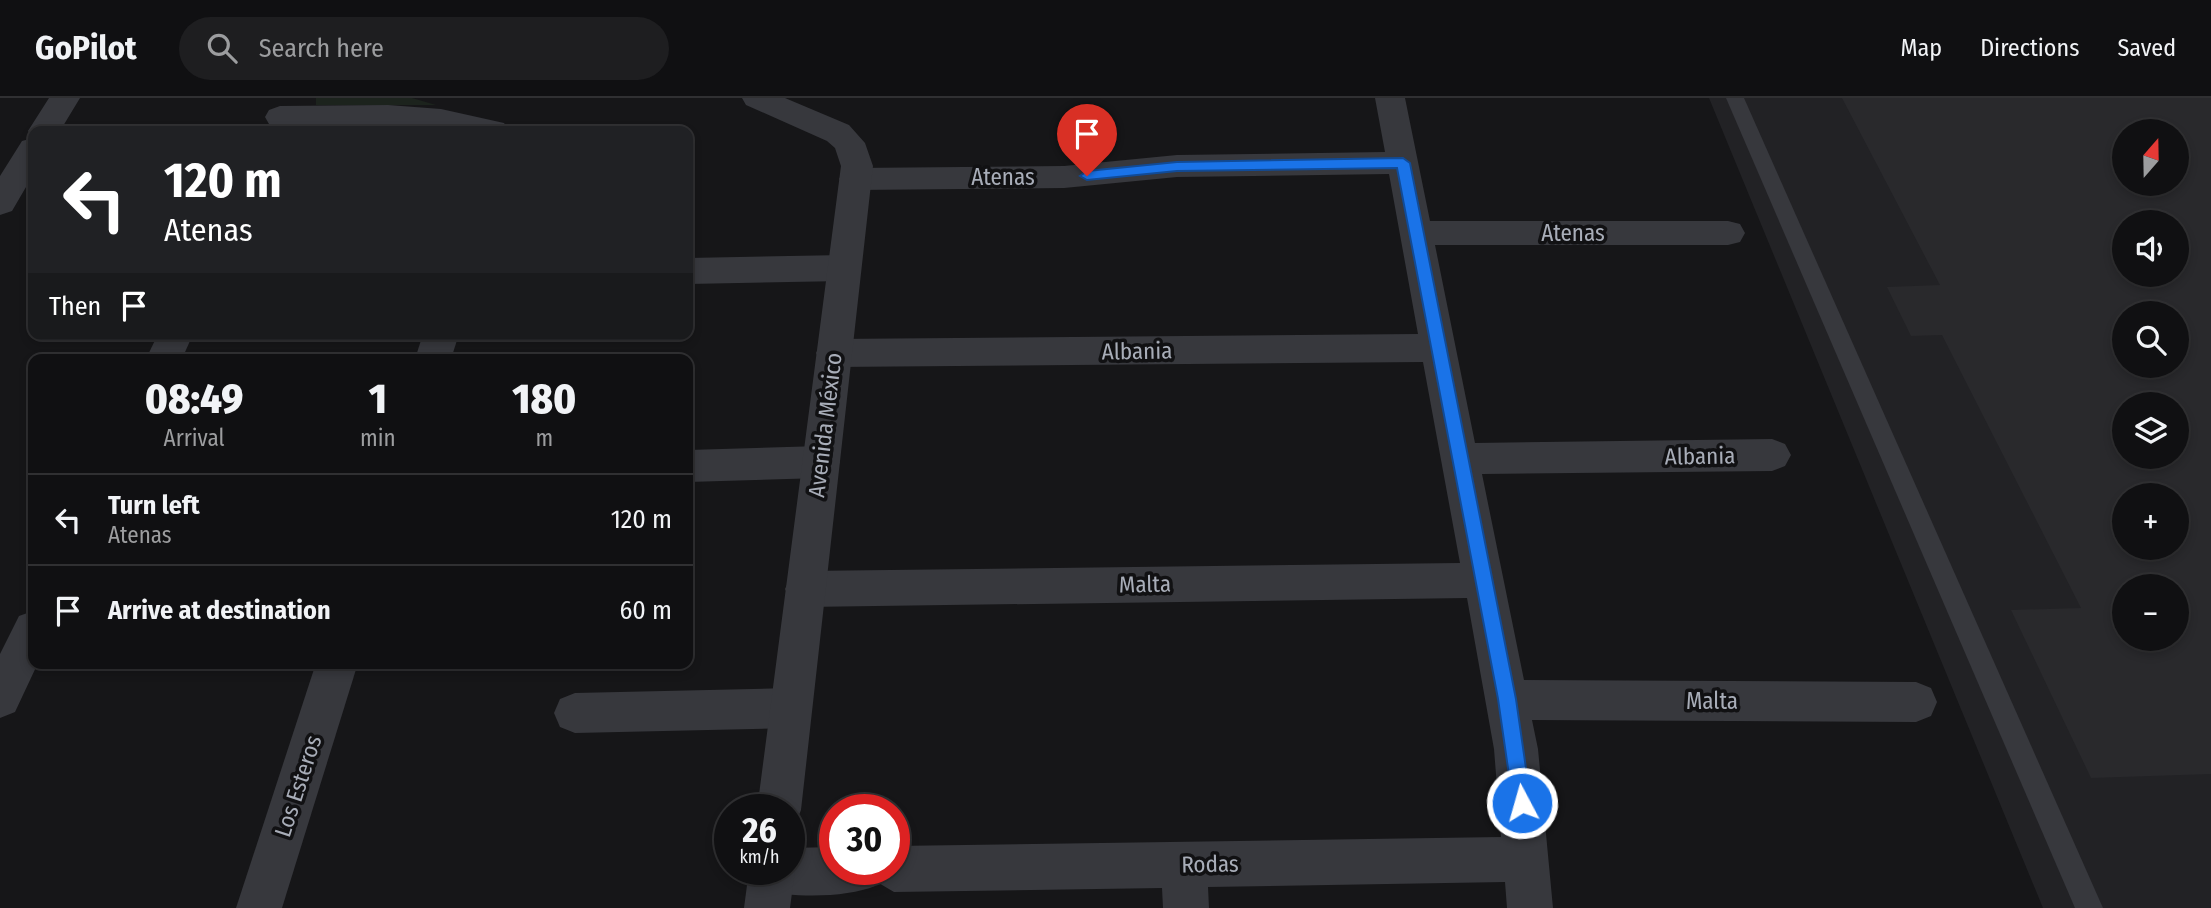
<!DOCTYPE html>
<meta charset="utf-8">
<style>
body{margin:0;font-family:"Fira Sans Condensed",sans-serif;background:#1e1e20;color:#f1f3f6;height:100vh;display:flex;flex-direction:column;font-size:26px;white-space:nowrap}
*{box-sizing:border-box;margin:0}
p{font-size:23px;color:#9c9d9f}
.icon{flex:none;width:38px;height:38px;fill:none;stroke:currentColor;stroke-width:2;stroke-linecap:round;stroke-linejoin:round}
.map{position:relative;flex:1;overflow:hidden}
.side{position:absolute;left:28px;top:256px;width:665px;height:315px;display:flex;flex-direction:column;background:#101012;border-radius:14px;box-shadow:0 4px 10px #0003,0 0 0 2px #303032}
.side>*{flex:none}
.banner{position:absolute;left:28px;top:28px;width:665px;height:214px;border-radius:14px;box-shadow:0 4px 10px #0003,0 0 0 2px #303032;background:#202124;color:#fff;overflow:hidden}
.needle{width:46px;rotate:20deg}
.tools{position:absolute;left:2112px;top:21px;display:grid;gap:14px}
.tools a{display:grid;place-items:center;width:77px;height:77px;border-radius:50%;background:#101012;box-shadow:0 4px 10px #0003,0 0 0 2px #303032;font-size:35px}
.speed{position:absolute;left:714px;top:696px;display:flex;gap:14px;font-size:35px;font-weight:700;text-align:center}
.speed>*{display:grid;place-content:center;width:91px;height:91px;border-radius:50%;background:#101012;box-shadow:0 4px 10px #0003,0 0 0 2px #303032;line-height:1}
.speed small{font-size:18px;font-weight:400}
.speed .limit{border:10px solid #d22;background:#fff;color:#111}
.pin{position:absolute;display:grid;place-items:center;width:60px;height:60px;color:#fff;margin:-72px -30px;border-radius:50% 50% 50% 0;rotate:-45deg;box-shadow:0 0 7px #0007}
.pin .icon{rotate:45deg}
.me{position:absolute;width:77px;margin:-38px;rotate:354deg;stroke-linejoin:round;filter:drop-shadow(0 0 5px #0008)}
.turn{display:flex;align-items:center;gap:24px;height:147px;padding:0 21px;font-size:32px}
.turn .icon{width:91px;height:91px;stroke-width:2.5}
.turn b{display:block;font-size:49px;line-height:60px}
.then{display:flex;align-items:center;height:66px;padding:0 21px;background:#0003;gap:14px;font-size:26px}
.eta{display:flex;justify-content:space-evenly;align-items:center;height:119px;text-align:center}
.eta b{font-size:42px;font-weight:800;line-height:49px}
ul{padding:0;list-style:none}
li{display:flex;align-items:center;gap:21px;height:91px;padding:0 21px;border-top:2px solid #303032}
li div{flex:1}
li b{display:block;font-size:26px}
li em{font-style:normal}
header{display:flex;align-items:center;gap:42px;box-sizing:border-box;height:98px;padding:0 35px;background:#101012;border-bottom:2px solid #303032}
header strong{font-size:33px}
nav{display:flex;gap:38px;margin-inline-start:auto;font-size:24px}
.search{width:490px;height:63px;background:#1e1e20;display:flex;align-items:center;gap:18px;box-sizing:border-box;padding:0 24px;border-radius:38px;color:#9c9d9f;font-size:26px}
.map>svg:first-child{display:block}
.built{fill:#222225;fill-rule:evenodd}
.green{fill:#1c231d}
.building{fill:#29292c;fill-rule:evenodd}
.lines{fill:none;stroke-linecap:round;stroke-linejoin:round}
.service{fill:#37383d;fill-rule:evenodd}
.minor{fill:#37383d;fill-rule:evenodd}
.tertiary{fill:#37383d;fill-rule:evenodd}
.route{fill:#1a73e8;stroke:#114b97;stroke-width:2}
.labels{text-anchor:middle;stroke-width:7;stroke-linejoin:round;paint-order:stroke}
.street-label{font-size:23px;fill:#a8adb8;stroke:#111113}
</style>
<header>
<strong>GoPilot</strong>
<div class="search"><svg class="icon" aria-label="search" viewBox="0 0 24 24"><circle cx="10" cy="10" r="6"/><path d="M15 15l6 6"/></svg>Search here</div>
<nav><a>Map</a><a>Directions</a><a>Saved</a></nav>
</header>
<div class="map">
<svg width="2211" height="810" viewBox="0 0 2211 810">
<rect width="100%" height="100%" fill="#161618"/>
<path class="built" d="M1709 0H2211V810H2043ZM2124 33H2177V86H2124ZM2124 124H2177V177H2124ZM2124 215H2177V268H2124ZM2124 306H2177V359H2124ZM2124 397H2177V450H2124ZM2124 488H2177V541H2124Z"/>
<path class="green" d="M316 0H412L436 7H316Z"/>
<path class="building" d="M1842 0H2211V676L2091 680 2011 512 2081 510 1942 237 1911 238 1887 189 1940 187ZM2124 33H2177V86H2124ZM2124 124H2177V177H2124ZM2124 215H2177V268H2124ZM2124 306H2177V359H2124ZM2124 397H2177V450H2124ZM2124 488H2177V541H2124Z"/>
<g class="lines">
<path class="service" d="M1726 0H1744L2103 810H2075Z"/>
<g class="minor">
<path d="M49 0H80L60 33H33V77L12 113 0 117V78L22 43 33 40 28 33Z"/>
<path d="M1375 0H1405L1430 123H1728L1740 126 1745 135 1740 144 1728 147H1435L1475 345 1772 341 1785 346 1791 357 1785 368 1772 373 1482 376 1524 582 1916 584 1931 590 1937 604 1931 618 1916 624 1532 622 1538 651 1553 810H1507L1505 784 1208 789 1209 810H1163L1162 790 894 794 877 784 875 788C847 800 784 801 756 789L750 772H789V750L835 749V772H894V748L1501 739 1494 651 1467 500 805 509 791 504 785 491 791 478 805 473 1460 465 1423 264 834 269 821 265 816 255 821 245 834 241 1418 236 1389 76 1177 79 1064 90 855 92 844 89 839 81 844 73 855 70 1064 68 1177 57 1385 54Z"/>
<path d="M388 7 441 11 504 25 509 33H450L388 28 280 30 269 26 265 19 269 12 280 8Z"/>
<path d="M844 157 856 161 861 170 856 179 844 183 688 186V160Z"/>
<path d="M158 236H193L182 261H146Z"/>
<path d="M423 236H459L451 261H415Z"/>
<path d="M821 348 834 353 840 364 834 375 821 380 688 384V352Z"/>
<path d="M33 513V565H38L15 614 0 620V556L19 518Z"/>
<path d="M316 565H358L282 810H236Z"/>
<path d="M791 590 806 596 812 610 806 624 791 630 575 635 560 629 554 615 560 601 575 595Z"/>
</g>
<g class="tertiary">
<path d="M742 0H785L849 27 865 45 873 68 801 712 795 727 789 730V712H757L841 68 835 50 827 43 746 7Z"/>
<path d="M789 759 795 772 790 810H744L749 772H789Z"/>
</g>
</g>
<path class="route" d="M1403 60 1410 65 1516 601 1531 705 1528 711 1522 714 1515 711 1513 705 1498 601 1397 70 1177 73 1087 82 1080 78 1087 73 1177 64Z"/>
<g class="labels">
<g class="street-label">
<text x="1003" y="87">Atenas</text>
<text x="1573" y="143">Atenas</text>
<text transform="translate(1137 253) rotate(-1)" y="8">Albania</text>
<text transform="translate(825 327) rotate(-83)" y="8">Avenida México</text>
<text transform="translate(1700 358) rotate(-1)" y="8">Albania</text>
<text transform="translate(1145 486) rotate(-1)" y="8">Malta</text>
<text x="1712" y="611">Malta</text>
<text transform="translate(298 688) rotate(-72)" y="8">Los Esteros</text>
<text transform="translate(1210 766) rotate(-1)" y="8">Rodas</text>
</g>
</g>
</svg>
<div class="tools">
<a><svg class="needle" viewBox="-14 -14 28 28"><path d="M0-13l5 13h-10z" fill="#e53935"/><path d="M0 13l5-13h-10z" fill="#9c9d9f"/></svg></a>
<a><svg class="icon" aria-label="sound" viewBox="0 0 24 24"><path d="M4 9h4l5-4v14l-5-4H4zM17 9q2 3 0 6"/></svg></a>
<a><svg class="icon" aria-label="search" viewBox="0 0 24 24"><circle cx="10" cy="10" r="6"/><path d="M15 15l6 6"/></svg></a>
<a><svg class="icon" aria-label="layers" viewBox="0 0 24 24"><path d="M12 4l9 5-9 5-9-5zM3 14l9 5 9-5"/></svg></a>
<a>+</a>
<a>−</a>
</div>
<div class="speed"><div>26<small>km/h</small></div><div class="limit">30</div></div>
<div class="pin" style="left:1087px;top:78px;background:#d93025"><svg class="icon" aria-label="arrive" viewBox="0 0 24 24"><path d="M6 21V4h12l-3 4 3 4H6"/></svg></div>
<svg class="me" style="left:1522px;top:705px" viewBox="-20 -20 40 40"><circle r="17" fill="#1a73e8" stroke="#fff" stroke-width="3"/><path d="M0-11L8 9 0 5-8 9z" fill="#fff"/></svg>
<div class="banner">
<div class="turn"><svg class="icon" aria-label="left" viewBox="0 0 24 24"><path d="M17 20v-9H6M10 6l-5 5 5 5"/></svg><div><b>120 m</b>Atenas</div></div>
<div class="then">Then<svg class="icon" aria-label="arrive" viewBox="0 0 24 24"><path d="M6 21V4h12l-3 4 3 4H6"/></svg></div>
</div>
<section class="side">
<div class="eta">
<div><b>08:49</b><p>Arrival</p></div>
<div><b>1</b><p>min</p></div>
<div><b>180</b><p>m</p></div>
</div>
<ul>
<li><svg class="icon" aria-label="left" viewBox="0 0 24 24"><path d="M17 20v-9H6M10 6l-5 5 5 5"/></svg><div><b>Turn left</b><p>Atenas</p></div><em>120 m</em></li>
<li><svg class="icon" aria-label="arrive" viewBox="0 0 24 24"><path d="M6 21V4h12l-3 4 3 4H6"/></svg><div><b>Arrive at destination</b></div><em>60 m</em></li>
</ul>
</section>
</div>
